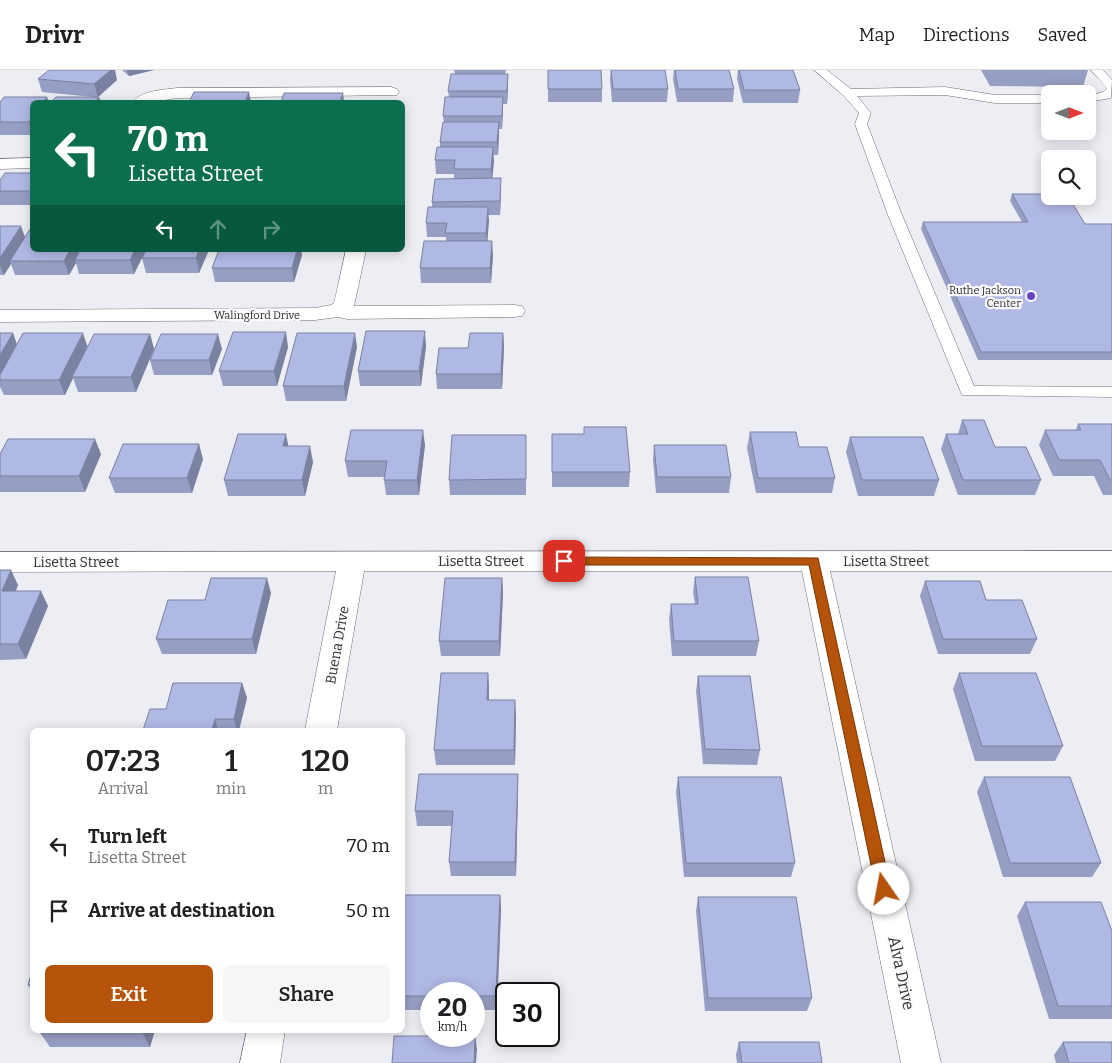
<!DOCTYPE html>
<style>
body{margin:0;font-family:Bitter,serif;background:#f6f6f6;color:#202124;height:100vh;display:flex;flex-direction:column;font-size:19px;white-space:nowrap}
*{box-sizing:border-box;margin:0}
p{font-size:16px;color:#757577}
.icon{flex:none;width:28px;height:28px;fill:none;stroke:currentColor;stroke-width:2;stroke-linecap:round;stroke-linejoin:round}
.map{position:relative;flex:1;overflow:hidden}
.drawer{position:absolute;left:30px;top:658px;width:375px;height:305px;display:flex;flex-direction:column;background:#fff;border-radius:8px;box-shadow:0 2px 12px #0003}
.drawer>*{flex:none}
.top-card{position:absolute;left:30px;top:30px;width:375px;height:152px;border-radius:8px;box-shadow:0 2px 12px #0003;background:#0b6e4f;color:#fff;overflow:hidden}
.needle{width:32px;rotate:90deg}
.buttons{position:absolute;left:1041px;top:15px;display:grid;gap:10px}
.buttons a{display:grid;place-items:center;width:55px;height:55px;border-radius:8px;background:#fff;box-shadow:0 2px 12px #0003;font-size:25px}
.speed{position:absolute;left:420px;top:912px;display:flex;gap:10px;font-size:25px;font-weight:700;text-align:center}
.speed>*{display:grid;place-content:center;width:65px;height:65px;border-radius:50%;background:#fff;box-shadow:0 2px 12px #0003;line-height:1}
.speed small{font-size:12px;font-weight:400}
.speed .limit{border:2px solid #111;border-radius:8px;background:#fff;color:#111}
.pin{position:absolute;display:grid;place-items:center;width:42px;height:42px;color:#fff;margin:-21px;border-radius:10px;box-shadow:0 2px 8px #0006}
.me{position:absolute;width:55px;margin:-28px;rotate:348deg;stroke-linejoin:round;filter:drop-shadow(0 0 4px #0008)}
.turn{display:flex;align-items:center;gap:18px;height:105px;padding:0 15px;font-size:22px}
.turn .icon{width:65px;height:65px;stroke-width:2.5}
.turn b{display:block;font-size:35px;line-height:42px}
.lanes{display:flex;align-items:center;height:48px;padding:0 15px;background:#0003;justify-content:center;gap:25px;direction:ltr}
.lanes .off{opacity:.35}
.eta{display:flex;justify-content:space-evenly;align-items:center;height:85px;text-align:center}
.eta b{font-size:30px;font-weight:600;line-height:35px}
.cta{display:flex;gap:10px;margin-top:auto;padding:10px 15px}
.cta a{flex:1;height:58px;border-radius:8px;background:#b45309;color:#fff;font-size:20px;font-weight:600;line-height:58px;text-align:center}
.cta a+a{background:#f6f6f6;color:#202124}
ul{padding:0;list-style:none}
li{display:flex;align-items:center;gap:15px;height:65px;padding:0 15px}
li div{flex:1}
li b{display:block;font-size:19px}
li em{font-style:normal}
header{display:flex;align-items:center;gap:30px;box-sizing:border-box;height:70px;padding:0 25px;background:#fff;border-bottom:1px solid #e0e0e0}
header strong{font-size:24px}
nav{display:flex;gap:28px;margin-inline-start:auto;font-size:18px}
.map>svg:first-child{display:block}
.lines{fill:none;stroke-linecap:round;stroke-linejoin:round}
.service-casing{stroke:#6c6d71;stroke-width:1}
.minor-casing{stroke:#6c6d71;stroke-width:1}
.service{fill:#fff;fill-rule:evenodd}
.minor{fill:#fff;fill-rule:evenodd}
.wall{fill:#979ec4}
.shaded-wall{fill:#7b81a0}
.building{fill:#b0b8e4;stroke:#7b81a0}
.route{fill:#b45309;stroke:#753606}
.poi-dot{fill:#6345bd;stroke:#fbfbfe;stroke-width:2}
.labels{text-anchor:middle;stroke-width:4.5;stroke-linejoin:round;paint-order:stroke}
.far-poi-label{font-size:11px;fill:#2f2f31;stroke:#fbfbfe;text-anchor:end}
.far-street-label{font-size:11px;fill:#2f2f31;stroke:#fbfbfe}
.street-label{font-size:14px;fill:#2f2f31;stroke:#fbfbfe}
.near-street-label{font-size:16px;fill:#2f2f31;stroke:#fbfbfe}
</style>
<header>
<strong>Drivr</strong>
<nav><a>Map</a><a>Directions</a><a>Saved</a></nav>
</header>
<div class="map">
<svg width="1112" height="993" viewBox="0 0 1112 993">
<rect width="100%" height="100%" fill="#edeef3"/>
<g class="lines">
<defs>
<g id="service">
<path d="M814 0H827L851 19 945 17 995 25H1050V33H995L945 25 857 26 871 43 867 54 902 145 974 316 1112 317V327L962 325 888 145 855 54 859 43 844 26Z"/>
<path d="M1091 0H1103L1112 10 1111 28 1088 32V26L1103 22 1107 18Z"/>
</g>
<g id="minor">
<path d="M391 17 397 19 399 22 397 25 177 28 153 32H133C141 20 164 20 177 18Z"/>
<path d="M32 88V98L0 99V89Z"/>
<path d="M346 180H366L354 236 514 235 522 236 525 241 522 246 514 247 347 249 338 247 315 250 0 252V240L315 238 331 235 334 233Z"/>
<path d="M1112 481V501H830L941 993H901L802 501H364L337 660H305L336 501 0 502V482Z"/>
<path d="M247 960H285L280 993H240Z"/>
</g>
</defs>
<use href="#service" class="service-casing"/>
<use href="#minor" class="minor-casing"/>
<use href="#service" class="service"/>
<use href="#minor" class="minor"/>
</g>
<g class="wall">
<path d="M122 0H154L129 6Z"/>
<path d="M454 0H506L505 4 508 17 507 34H503L502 59H499L498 85H493L492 108 501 122 500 145H488L487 171 493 185 491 213H421L420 198 446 171V167H427L426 153 432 137V132L454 108V104H436L435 90 440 77V72L444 52 443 46 449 27 448 21 455 4Z"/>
<path d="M548 0 602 19V32H548Z"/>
<path d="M611 0H665L668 19 667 32H612L610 9Z"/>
<path d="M674 0H729L734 19 733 32H677L673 9Z"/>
<path d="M738 0H793L800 20 798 33H743L737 9Z"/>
<path d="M981 0H1088L1083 17 990 16Z"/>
<path d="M38 9 117 10 98 27H93L42 22Z"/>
<rect x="0" y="32" width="32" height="33"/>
<path d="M32 103V135H0V110Z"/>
<path d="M1012 124 1085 154H1112V290H978L921 159 923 152H1022L1010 131Z"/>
<path d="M0 156 25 167 32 180H146L134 204H79L76 193 69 205H15L11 194 4 205H0Z"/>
<path d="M146 180H207L208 182 199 203H146L142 188Z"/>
<path d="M302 185 294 212H215L212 198Z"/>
<path d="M0 263H13L17 275 87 277 150 264 154 279 136 322H78L73 308 65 325H4L0 317Z"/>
<path d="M503 263 504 277 502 319H437L436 304 468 278Z"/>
<path d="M426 276 421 316H360L358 301Z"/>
<path d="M288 277 277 316H223L219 301Z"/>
<path d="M357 277 346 331H286L283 316Z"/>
<path d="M222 279 212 305H154L150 290Z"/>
<path d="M962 350 995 377 1041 410 1035 425H958L941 379 946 364H958Z"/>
<path d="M1078 354H1112V425H1103L1094 406H1053L1039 375 1045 360H1076Z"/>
<path d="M750 362 799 377 835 408 832 423H756L747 378Z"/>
<path d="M552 364H584L630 402 629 417H552Z"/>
<path d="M526 365V425H450L449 410Z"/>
<path d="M850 367 939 410 934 426H858L846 382Z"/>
<path d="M425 375 419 425H386L384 410 385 407H348L345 391Z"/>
<path d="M654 375 731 407 729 423H656L653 390Z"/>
<path d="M289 376 313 392 305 426H228L224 410Z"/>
<path d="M0 384H101L85 422H0Z"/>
<path d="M203 389 192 423H115L109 408Z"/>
<path d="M0 500 18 515 16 521 48 536 26 589 0 590Z"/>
<path d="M695 507 759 571 756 586H672L669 549 671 534H695L693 522Z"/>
<path d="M502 508 503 523 500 586H441L439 571Z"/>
<path d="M925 511 986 530 1037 569 1030 584H938L920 526Z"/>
<path d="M271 523 256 584H162L156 569 205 530Z"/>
<path d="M488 603 489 619V630L516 645 515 695H436L434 680Z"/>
<path d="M959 603 1063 676 1055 691H975L953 619Z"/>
<path d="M698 606 760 680 757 695 703 694 696 621Z"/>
<path d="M242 613 247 628 239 660H143L166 639Z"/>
<path d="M518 704V719L516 806H451L449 792 452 756H417L415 741Z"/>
<path d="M678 707 795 793 791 807H684L676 722Z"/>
<path d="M984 707 1101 793 1092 807H1003L977 722Z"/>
<path d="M403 825H500L501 839 497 940H474V924H431V940H402Z"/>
<path d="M698 827 812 928 807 941H705L696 841Z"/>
<path d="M1025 832 1112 861V949H1049L1017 846Z"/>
<path d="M32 901V922L28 915Z"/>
<path d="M155 960 150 977H50L41 964Z"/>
<path d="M739 972 822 993H737L736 985Z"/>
<path d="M1063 972 1112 993H1056L1054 985Z"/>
</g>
<g class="shaded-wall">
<path d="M111 0H115L117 10 98 27 94 14Z"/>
<path d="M127 0H154L129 6Z"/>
<path d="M508 4V17L507 34V21Z"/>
<path d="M249 22 251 32H245Z"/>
<path d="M343 23 344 32H340Z"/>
<path d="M47 27 49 32H43Z"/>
<path d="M99 27 101 32H95Z"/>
<path d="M503 27V40L502 59V46Z"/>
<path d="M32 47V63L29 52Z"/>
<path d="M499 52V65L498 85 497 72Z"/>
<path d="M493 77 494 91 492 113 491 99Z"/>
<path d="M501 108V122L500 145V131Z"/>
<path d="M488 137 489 151 487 177 486 163Z"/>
<path d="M21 156 26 170 10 191 11 194 4 205 0 195V188Z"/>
<path d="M492 171 493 185 491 213 490 198Z"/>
<path d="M70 180H83L75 190 76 193 69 205 64 191Z"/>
<path d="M135 180H146L134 204 130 190Z"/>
<path d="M199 180H207L208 182 199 203 196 188Z"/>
<path d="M297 180H301L302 185 294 212 292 198Z"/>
<path d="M425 261 426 276 421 316 419 301Z"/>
<path d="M286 262 288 277 277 316 274 301Z"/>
<path d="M13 263 18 278 0 310V285Z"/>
<path d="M83 263 88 278 72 307 73 308 65 325 59 310Z"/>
<path d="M355 263 357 277 346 331 344 316Z"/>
<path d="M503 263 504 277 502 319 501 304Z"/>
<path d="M150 264 154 279 136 322 131 307Z"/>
<path d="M218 264 222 279 212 305 209 290Z"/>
<path d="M423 360 425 375 419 425 417 410Z"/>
<path d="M286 364 289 379 283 376Z"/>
<path d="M95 369 101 384 85 422 79 406Z"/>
<path d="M199 374 203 389 192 423 187 408Z"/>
<path d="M310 376 313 392 305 426 302 410Z"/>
<path d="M11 500 18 515 9 536 2 521Z"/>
<path d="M267 508 271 523 256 584 252 569Z"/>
<path d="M502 508 503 523 500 586 499 571Z"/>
<path d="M41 521 48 536 26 589 18 574Z"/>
<path d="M488 603 489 619 488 645 487 630Z"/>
<path d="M242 613 247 628 239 660H237L234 649Z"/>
<path d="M515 630 516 645 515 695 514 680Z"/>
<path d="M215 649 218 660H212Z"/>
<path d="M518 704V719L516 806 515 792Z"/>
<path d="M500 825 501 839 497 940 496 926Z"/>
<path d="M144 960H155L150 977 143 964Z"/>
<path d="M475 966 477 979 476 993H474Z"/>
</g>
<g class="building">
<path d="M49 0H111L94 14 38 9Z"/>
<path d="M548 0H601L602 19H548Z"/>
<path d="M611 0H665L668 19H613Z"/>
<path d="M675 0H729L734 19H678Z"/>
<path d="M739 0H793L800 20H744Z"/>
<path d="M451 4H508L507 21H448Z"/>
<path d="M194 22H249L245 32H189Z"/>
<path d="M284 23H343L340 32H281Z"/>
<path d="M4 27H47L43 32H32V47L29 52H0V32Z"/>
<path d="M56 27H99L95 32H51Z"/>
<path d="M445 27H503L502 46H443Z"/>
<path d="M443 52H499L497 72H440Z"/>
<path d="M437 77H493L491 99H454L455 90H435Z"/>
<path d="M5 103H32V121H0V110Z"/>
<path d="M501 108 500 131 432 132 435 109Z"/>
<path d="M1012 124H1050V126H1068L1085 154H1112V282H981L923 152H1028Z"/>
<path d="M428 137H488L486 163H445L447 153H426Z"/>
<path d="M0 156H21L0 188Z"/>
<path d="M30 159H32V180H70L64 191H10Z"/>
<path d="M424 171H492L490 198H420Z"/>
<path d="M80 180H135L130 190H75Z"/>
<path d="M146 180H199L196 188H142Z"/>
<path d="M219 180H297L292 198H212Z"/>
<path d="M366 261H425L419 301H358Z"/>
<path d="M233 262H286L274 301H219Z"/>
<path d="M0 263H13L0 285Z"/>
<path d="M23 263H83L59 310H0V305Z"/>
<path d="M297 263H355L344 316H283Z"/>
<path d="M470 263H503L501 304H436L439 278H468Z"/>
<path d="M94 264H150L131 307H72Z"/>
<path d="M161 264H218L209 290H150Z"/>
<path d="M962 350H984L995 377H1026L1041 410H963L946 364H968Z"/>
<path d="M1078 354H1112V410H1110L1100 390H1059L1045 360H1081Z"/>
<path d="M584 357H626L630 402H552V364H584Z"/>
<path d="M351 360H423L417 410H384L387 391H345Z"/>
<path d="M750 362H796L799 377H827L835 408H758Z"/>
<path d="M238 364H286L283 376H310L302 410H224Z"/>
<path d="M452 365H526V409L449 410Z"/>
<path d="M850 367H923L939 410H862Z"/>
<path d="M8 369H95L79 406H0V384Z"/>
<path d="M123 374H199L187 408H109Z"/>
<path d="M654 375H726L731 407H657Z"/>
<path d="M0 500H11L2 521H41L18 574H0Z"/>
<path d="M695 507H748L759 571H674L671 534H698Z"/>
<path d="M211 508H267L252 569H156L168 530H205Z"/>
<path d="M445 508H502L499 571H439Z"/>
<path d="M925 511H980L986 530H1022L1037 569H943Z"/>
<path d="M441 603H488L487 630H515L514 680H434Z"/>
<path d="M959 603H1036L1063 676H982Z"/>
<path d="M698 606H750L760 680 705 679Z"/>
<path d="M173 613H242L234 649H215L212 660H143L150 639H166Z"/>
<path d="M419 704H518L515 792H449L453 741H415Z"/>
<path d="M678 707H781L795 793H686Z"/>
<path d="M984 707H1070L1101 793H1010Z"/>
<path d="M403 825H500L496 926H474V924H431V926H402Z"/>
<path d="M698 827H796L812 928H708Z"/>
<path d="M1025 832H1101L1112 861V936H1058Z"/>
<path d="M32 901V915H28Z"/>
<path d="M42 960H144L143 964H41Z"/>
<path d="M394 966H475L474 993H392Z"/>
<path d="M739 972H819L822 993H742Z"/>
<path d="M1063 972H1112V993H1069Z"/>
</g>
<path class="route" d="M564 487 818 488 891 819 889 824 884 826 879 824 876 819 809 495H564L558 491Z"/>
<circle class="poi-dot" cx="1031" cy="226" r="5"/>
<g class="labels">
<g class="far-poi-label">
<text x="1021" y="224">Ruthe Jackson<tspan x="1021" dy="13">Center</tspan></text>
</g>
<g class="far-street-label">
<text x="257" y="249">Walingford Drive</text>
</g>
<g class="street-label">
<text x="481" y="496">Lisetta Street</text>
<text x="886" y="496">Lisetta Street</text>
<text x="76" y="497">Lisetta Street</text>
<text transform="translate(337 575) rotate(-80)" y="5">Buena Drive</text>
</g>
<g class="near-street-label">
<text transform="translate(902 903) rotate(78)" y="6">Alva Drive</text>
</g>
</g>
</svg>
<div class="buttons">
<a><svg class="needle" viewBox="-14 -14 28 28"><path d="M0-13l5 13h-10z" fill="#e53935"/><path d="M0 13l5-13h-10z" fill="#757577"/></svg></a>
<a><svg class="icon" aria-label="search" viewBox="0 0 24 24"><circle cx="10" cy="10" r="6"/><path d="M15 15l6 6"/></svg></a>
</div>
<div class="speed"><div>20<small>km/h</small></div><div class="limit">30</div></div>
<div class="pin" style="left:564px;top:491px;background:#d93025"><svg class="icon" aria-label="arrive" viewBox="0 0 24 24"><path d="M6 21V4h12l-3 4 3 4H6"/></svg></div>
<svg class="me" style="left:884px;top:819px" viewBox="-20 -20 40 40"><circle r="19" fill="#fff"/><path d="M0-13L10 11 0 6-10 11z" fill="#b45309"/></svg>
<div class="top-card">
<div class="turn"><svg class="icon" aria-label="left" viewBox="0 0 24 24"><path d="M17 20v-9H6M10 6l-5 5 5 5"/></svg><div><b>70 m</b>Lisetta Street</div></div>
<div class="lanes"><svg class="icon" aria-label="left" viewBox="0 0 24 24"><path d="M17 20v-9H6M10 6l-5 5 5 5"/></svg><svg class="icon off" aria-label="ahead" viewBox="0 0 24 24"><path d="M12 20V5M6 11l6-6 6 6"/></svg><svg class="icon off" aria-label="right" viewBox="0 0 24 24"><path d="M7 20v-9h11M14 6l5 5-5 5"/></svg></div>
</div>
<section class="drawer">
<div class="eta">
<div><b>07:23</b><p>Arrival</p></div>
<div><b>1</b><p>min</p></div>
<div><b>120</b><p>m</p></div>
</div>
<ul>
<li><svg class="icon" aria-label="left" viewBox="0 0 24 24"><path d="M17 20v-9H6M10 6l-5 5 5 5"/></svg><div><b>Turn left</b><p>Lisetta Street</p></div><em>70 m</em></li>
<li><svg class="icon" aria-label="arrive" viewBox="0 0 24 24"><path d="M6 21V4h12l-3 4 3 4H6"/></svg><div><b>Arrive at destination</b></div><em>50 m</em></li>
</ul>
<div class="cta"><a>Exit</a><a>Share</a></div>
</section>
</div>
